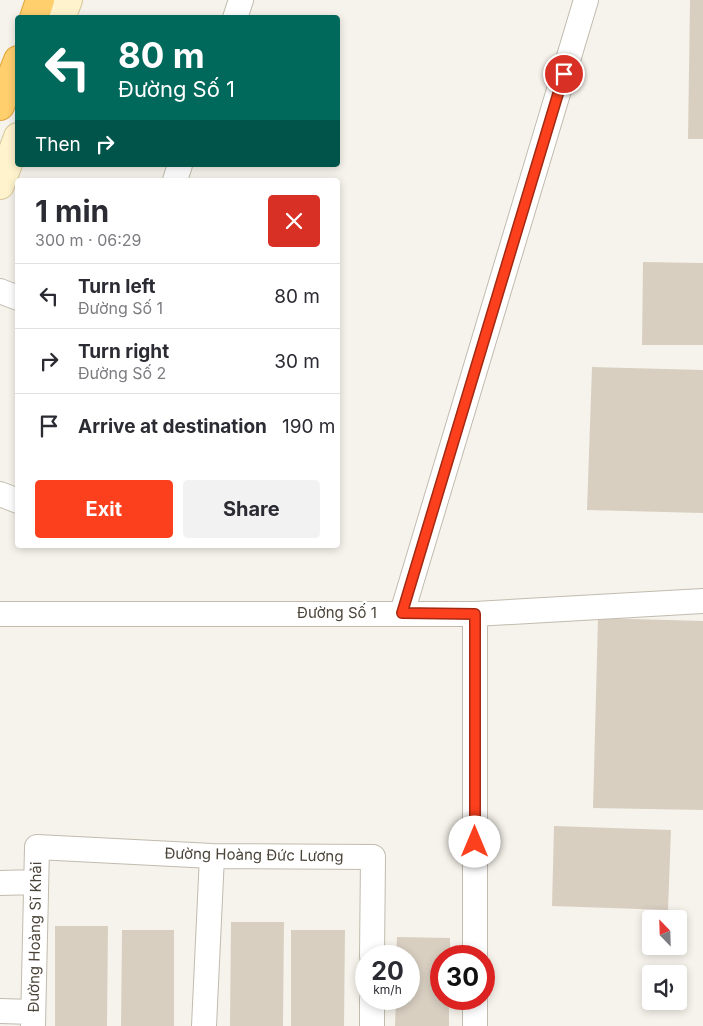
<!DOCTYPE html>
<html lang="en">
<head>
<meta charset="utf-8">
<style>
	:root { --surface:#fff; --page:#f2f2f3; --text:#2b2b33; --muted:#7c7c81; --line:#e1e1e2; --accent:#fc3f1d }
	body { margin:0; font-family:Inter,sans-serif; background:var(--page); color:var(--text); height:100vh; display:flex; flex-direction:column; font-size:19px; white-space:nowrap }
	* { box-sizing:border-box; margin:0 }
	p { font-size:16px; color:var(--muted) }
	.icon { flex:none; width:28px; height:28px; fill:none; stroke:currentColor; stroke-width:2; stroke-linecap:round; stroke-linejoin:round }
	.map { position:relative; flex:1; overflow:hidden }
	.panel { position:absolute; left:15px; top:178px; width:325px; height:370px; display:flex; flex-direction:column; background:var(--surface); border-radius:5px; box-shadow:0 2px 8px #0003 }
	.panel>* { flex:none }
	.banner { position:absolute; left:15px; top:15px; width:325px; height:152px; border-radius:5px; box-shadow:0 2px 8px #0003; background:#00695c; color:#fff; overflow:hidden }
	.needle { width:32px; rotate:337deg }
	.controls { position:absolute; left:642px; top:910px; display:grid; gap:10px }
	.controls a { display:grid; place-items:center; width:45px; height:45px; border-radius:5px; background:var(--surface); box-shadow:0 2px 8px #0003; font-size:25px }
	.speed { position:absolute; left:355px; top:945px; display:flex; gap:10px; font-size:25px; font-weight:700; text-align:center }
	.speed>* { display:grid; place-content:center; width:65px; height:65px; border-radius:50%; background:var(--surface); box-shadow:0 2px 8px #0003; line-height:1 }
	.speed small { font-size:12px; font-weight:400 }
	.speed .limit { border:8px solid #d22; background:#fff; color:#111 }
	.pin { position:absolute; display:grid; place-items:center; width:42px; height:42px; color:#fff; margin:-21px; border:2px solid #fff; border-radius:50%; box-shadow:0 1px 5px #0007 }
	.me { position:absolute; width:55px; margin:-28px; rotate:0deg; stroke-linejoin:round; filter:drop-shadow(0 0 4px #0008) }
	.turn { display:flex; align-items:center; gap:18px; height:105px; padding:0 20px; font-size:22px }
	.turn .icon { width:65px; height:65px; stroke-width:2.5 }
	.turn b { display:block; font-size:35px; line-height:42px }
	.then { display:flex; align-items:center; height:48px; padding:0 20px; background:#0003; gap:10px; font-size:19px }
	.round { display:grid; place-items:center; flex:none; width:52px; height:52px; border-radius:5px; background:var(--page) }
	.overview { display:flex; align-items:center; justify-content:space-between; height:85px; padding:0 20px }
	h1 { font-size:30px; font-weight:700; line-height:38px }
	.button { display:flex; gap:10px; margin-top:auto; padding:10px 20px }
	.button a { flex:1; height:58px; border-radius:5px; background:var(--accent); color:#fff; font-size:20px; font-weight:700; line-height:58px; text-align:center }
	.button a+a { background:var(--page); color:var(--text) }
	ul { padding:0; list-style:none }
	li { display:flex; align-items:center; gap:15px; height:65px; padding:0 20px; border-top:1px solid var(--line) }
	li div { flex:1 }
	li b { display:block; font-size:19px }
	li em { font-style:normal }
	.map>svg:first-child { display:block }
	.building { fill:#d8cfc1 }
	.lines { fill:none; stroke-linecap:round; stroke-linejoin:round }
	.street-casing { stroke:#c2bbae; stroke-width:26 }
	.secondary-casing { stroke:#d6c79b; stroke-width:30 }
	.highway-casing { stroke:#e0a43c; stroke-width:30 }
	.street { stroke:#fff; stroke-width:24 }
	.secondary { stroke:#fff3cd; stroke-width:28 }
	.highway { stroke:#ffcf6e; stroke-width:28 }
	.route-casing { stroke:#a42913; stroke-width:12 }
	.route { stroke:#fc3f1d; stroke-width:9 }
	.labels { text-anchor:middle; stroke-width:4; stroke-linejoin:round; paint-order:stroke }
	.street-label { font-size:15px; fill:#4b4439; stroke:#fff }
</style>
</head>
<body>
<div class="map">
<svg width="703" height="1026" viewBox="0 0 703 1026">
	<rect width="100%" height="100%" fill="#f6f3ec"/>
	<path class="building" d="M690,0H703V139H688Z
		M643,262L703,263V345H642Z
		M592,367L703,370V513L587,510Z
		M598,618L703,621V810L593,808Z
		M554,826L671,830L668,910L552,906Z
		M231,922H284L283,1026H230Z
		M55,926H108L107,1026H55Z
		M122,930H174V1026H121Z
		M291,930H345L344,1026H291Z
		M397,937L450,938V956H441V999H449V1026H395L396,999H409V956H396Z"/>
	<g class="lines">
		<defs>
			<path id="street" d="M235,18L241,0
				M175,180L180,165
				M0,291L18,298
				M0,494L18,501
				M402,613L586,0
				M0,614H475L703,601
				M0,883L36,882
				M475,956V614
				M0,1011L33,1012
				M33,1026L37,847L212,856L373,857L372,956
				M204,1026L212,856
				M372,1026V999
				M475,1026V999"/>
			<path id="secondary" d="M61,18L68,0
				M0,185L18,137"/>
			<path id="highway" d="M34,18L40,0
				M0,106L18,60"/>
		</defs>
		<use href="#street" class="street-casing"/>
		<use href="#secondary" class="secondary-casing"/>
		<use href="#highway" class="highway-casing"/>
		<use href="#street" class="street"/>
		<use href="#secondary" class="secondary"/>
		<use href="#highway" class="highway"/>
	</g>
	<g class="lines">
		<defs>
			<path id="route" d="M475,842V614L402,613L564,74"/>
		</defs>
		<use href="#route" class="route-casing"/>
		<use href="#route" class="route"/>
	</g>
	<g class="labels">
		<g class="street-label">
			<text x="337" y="618">Đường Số 1</text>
			<text transform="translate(254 855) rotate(1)" y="5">Đường Hoàng Đức Lương</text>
			<text transform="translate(35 937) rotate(-89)" y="5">Đường Hoàng Sĩ Khải</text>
		</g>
	</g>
</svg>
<div class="controls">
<a><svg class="needle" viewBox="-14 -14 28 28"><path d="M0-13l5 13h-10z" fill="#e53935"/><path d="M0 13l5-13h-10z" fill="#7c7c81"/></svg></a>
<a><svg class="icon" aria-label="sound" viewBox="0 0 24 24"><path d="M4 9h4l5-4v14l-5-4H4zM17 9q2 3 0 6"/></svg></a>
</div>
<div class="speed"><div>20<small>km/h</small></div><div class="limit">30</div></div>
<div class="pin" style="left:564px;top:74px;background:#d93025"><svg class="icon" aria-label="arrive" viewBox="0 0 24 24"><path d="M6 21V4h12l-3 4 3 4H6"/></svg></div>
<svg class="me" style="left:475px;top:842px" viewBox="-20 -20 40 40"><circle r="19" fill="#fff"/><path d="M0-13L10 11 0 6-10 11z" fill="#fc3f1d"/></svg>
<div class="banner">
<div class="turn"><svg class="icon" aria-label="left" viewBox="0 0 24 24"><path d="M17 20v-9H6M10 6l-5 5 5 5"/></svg><div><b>80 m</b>Đường Số 1</div></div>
<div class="then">Then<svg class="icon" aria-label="right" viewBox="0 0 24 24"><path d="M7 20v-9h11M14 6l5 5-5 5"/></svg></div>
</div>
<section class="panel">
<div class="overview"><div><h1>1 min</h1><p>300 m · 06:29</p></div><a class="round" style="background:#d93025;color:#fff"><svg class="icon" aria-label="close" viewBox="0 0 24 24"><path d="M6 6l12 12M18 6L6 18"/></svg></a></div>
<ul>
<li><svg class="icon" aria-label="left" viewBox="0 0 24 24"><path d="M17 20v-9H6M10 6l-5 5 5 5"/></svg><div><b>Turn left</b><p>Đường Số 1</p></div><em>80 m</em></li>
<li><svg class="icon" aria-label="right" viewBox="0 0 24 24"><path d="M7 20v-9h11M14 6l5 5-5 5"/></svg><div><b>Turn right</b><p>Đường Số 2</p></div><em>30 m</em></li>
<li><svg class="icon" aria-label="arrive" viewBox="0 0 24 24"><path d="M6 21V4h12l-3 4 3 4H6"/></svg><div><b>Arrive at destination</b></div><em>190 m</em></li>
</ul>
<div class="button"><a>Exit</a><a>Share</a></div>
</section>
</div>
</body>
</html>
